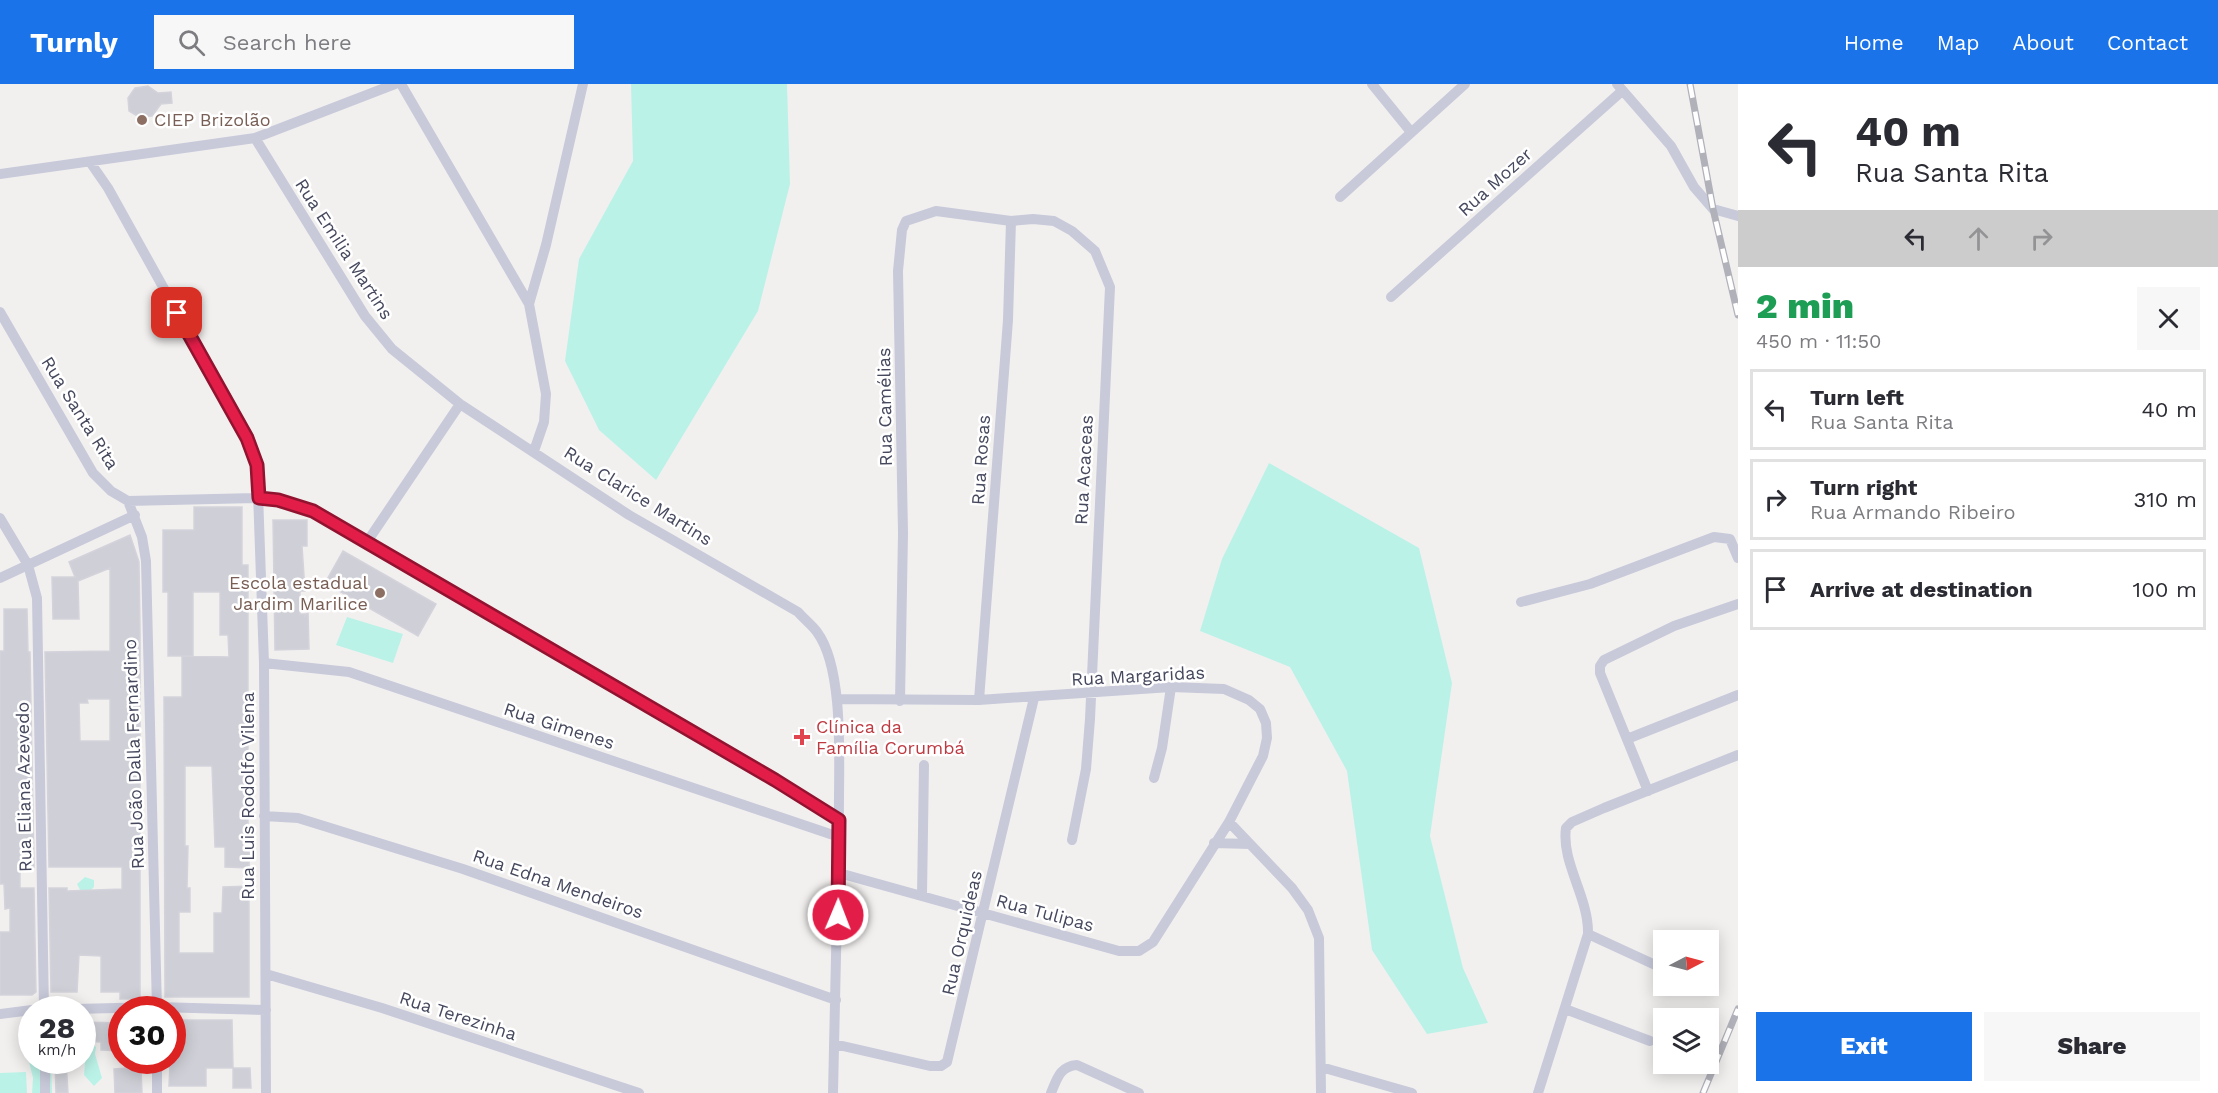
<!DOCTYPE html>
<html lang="en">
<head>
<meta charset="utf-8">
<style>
	:root { --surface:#fff; --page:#f7f7f7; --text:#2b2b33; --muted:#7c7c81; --line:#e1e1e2; --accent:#1a73e8 }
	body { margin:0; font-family:"Work Sans",sans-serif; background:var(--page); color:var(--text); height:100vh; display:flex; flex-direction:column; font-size:22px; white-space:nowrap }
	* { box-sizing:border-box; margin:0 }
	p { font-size:20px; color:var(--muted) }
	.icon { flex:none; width:33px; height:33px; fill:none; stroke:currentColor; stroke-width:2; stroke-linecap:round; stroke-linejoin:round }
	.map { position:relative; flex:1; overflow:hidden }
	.details { display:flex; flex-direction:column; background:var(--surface); width:480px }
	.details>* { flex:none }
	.top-card { background:#fff; color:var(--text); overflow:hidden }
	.needle { width:39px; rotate:84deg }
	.buttons { position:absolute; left:1653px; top:846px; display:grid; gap:12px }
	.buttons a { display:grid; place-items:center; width:66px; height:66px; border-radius:0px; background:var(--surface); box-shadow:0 3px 15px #0003; font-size:30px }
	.speed { position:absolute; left:18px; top:912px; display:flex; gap:12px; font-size:30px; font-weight:700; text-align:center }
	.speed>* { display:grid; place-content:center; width:78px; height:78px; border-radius:50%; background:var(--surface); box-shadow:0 3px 15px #0003; line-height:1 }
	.speed small { font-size:15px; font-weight:400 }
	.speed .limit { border:9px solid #d22; background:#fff; color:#111 }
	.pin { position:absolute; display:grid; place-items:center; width:51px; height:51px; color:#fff; margin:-26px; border-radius:12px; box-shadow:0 3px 9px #0006 }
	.me { position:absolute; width:66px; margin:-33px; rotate:1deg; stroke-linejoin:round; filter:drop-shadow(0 0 4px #0008) }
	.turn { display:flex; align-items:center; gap:21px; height:126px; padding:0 18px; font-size:27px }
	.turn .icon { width:78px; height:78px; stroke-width:2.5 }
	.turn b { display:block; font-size:42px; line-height:51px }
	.lanes { display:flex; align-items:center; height:57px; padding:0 18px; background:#0003; justify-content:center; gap:30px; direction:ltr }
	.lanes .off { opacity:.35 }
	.round { display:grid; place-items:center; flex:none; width:63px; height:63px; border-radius:0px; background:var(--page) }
	.head { display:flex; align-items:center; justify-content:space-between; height:102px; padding:0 18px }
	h1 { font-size:36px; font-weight:800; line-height:45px; color:#1e9e55 }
	.cta { display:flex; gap:12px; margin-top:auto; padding:12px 18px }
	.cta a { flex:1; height:69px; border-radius:0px; background:var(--accent); color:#fff; font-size:24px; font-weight:800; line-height:69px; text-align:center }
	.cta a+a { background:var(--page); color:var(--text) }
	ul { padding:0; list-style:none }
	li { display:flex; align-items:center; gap:18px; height:81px; margin:0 12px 9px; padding:0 6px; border:3px solid var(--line); border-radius:0px }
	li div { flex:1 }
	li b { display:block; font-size:22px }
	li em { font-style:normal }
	header { display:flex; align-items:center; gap:36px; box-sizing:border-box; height:84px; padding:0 30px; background:var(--accent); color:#fff }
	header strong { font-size:28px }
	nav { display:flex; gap:33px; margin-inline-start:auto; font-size:21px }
	.search { width:420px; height:54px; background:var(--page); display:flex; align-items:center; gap:15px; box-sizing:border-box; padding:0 21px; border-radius:0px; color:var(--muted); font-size:22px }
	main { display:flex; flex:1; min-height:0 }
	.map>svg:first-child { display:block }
	.green { fill:#bbf2e7 }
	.building { fill:#cfcfd7; stroke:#d4d3db; stroke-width:1.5; fill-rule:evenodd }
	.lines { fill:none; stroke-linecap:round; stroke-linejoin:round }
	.street { stroke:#c8cada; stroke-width:10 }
	.rail-casing { stroke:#b1b1ba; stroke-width:7 }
	.rail { stroke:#fff; stroke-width:4.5; stroke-dasharray:14; stroke-linecap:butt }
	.route-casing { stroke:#92132f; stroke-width:15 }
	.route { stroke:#e11d48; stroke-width:10 }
	.education-dot { fill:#8d6e63; stroke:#fff; stroke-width:2 }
	.health-dot { fill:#e0444e; stroke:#fff; stroke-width:2 }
	.labels { text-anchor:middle; stroke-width:5; stroke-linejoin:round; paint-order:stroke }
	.education-label { font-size:18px; fill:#785e54; stroke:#fff; text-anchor:start }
	.street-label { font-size:18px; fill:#46495e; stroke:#fff }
	.health-label { font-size:18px; fill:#be3a42; stroke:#fff; text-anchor:start }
</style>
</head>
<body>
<header>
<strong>Turnly</strong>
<div class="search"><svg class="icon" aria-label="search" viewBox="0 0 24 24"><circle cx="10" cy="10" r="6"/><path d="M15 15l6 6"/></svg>Search here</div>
<nav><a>Home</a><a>Map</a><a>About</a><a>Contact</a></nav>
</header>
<main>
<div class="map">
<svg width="1738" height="1009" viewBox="0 0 1738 1009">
	<rect width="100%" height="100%" fill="#f2f0ef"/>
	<path class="green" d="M631,0H787L790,100L758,227L656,396L599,346L565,277L579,175L633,77Z
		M1269,379L1419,464L1452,599L1430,752L1463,884L1488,939L1427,950L1372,866L1347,687L1290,583L1200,547L1222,475Z
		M347,533L403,550L393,579L336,561Z
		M85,793L94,796V803L88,809L80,806L77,800Z
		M31,950L32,976L51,977L52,1009H32L33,994L25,962Z
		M91,959L96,963L95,970L102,994L94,1002L84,991L85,978L73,977L82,976L83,964Z
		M26,988L27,1009H0V989Z"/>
	<path class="building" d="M148,2L158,9L171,8L172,19L161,20L152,32L139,33L129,27L128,14L135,4Z
		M194,423H242V481H248V746H250L249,784L225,783V763H215L212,682H185V762H188L187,804H190V828H179V869H214V829H222L223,803L249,802V913H165L164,613H182V572L229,573L228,551H220V508H193V572H168V508H163V446H194Z
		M273,436H307V462H302L305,507H300V530H305V532L308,528L309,565L275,566Z
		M130,451L139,478L140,546V915H120V908H101V872L79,871L77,908H51L49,804H67V807L122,805V783H49L45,568L110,567V484L78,497L79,535H53L52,493H75L69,478ZM87,615H110V657H80L79,619H88Z
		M343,467L436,520L418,552L325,499Z
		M4,525H27L28,568H30L34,783H20V804H34L36,908L32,911H0V848H10V824L5,825L4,800H0V567H4Z
		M172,936H232L233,984H206V1002H169Z
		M82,938L122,939V967L101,966V958L82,957Z
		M55,976H66L68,1009H56Z
		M141,983L142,1009H115L114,985Z
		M233,984H250L251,1004H233Z"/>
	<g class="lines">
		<path class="street" d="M401,0L529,220
			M1372,0L1411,48
			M1617,0L1671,62L1694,103L1713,125L1738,132
			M255,54L365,232L392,265L460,320L629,431L798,528C804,535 812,541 817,548C846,587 838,688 839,736
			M90,78L108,104L247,354L257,381L264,579L266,1009
			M0,90L255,54L395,0
			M1340,113L1465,0
			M1391,213L1622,7
			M0,228L93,389L111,407L128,417L259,414L278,416L313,427L775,696L839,736L833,1009
			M534,367L544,338L546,310L529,220L546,161L583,0
			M128,417L142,453L146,477L157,926
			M0,434L28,481L37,514L44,926
			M367,458L460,320
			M0,494L135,431
			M1521,518L1590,500L1714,453L1730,455L1738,474
			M264,579L349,588L839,753
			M837,615L979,616L1171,603L1224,605L1249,616L1260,625L1266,639L1267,654L1263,672L1229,738L1153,858L1139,867H1119L839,789
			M979,616L1008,236L1011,137
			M900,617L903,449L898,187L902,146L906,137L936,127L1011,137L1033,135L1054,137L1072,147L1095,167L1110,203L1090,635L1086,685L1072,756
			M1627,655L1738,611
			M1154,694L1162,664L1171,603
			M1648,707L1600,589V582L1604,576L1674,542L1738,520
			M264,732L298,734L463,785L836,916
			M1229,738L1292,804L1308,826L1319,854L1321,1009
			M1214,759L1250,760
			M922,812L924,681
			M1588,850L1664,885
			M266,890L382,924L639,1009
			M1565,925L1650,957
			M34,926L157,923L266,926
			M0,930L32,926
			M834,960L930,982H941L947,978L1034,614
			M45,976V1009
			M1321,983L1412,1009
			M157,1009V976
			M1051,1009C1057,995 1060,982 1077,981L1139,1009
			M1538,1009L1588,850C1589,813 1561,779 1566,744L1572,738L1604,724L1738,671"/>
		<defs>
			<path id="rail" d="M1690,0L1713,125L1738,231
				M1703,1009L1738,925"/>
		</defs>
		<use href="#rail" class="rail-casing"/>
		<use href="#rail" class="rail"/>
	</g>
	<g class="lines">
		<defs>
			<path id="route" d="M177,229L247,354L257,381L259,414L278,416L313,427L775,696L839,736L838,831"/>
		</defs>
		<use href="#route" class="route-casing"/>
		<use href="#route" class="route"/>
	</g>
	<g class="education-dot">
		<circle cx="142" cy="36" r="6"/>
		<circle cx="380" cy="509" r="6"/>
	</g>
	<path class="health-dot" d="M799 644h6v6h6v6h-6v6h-6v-6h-6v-6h6z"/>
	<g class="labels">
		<g class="education-label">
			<text x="154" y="42">CIEP Brizolão</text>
			<text x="368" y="505" text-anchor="end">Escola estadual<tspan x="368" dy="21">Jardim Marilice</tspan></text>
		</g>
		<g class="street-label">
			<text transform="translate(1495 98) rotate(-42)" y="6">Rua Mozer</text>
			<text transform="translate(344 165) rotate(57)" y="6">Rua Emilia Martins</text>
			<text transform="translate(885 323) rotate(-91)" y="6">Rua Camélias</text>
			<text transform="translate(80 329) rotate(58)" y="6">Rua Santa Rita</text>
			<text transform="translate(981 376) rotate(-86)" y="6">Rua Rosas</text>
			<text transform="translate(1084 386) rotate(-87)" y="6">Rua Acaceas</text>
			<text transform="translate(638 412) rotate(32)" y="6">Rua Clarice Martins</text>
			<text transform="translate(1138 592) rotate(-3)" y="6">Rua Margaridas</text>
			<text transform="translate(559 642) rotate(18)" y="6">Rua Gimenes</text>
			<text transform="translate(134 670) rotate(-92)" y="6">Rua João Dalla Fernardino</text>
			<text transform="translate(24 703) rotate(-91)" y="6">Rua Eliana Azevedo</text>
			<text transform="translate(248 712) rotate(-90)" y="6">Rua Luis Rodolfo Vilena</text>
			<text transform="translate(558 800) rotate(19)" y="6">Rua Edna Mendeiros</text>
			<text transform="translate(1045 829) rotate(15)" y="6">Rua Tulipas</text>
			<text transform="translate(962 849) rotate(-77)" y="6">Rua Orquideas</text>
			<text transform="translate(458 932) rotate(18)" y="6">Rua Terezinha</text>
		</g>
		<g class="health-label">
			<text x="816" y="649">Clínica da<tspan x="816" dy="21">Família Corumbá</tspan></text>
		</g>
	</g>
</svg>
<div class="buttons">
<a><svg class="needle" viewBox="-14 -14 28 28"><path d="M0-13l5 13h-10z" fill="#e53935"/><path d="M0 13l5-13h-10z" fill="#7c7c81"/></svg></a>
<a><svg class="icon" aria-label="layers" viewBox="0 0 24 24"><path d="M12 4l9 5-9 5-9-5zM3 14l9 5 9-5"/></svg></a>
</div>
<div class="speed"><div>28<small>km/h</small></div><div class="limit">30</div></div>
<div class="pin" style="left:177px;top:229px;background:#d93025"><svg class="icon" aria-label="arrive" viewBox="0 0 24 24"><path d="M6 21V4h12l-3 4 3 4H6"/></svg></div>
<svg class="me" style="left:838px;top:831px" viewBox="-20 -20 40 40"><circle r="17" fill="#e11d48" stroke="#fff" stroke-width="3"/><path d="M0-11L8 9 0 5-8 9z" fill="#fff"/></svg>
</div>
<section class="details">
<div class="top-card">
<div class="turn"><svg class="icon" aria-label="left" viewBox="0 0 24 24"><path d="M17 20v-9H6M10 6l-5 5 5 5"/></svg><div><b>40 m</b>Rua Santa Rita</div></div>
<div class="lanes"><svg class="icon" aria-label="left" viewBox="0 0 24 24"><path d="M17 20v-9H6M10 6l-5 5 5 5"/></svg><svg class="icon off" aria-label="ahead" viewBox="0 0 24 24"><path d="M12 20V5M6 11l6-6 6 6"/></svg><svg class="icon off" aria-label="right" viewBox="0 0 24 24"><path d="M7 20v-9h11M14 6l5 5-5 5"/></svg></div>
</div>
<div class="head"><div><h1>2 min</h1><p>450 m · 11:50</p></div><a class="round"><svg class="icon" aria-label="close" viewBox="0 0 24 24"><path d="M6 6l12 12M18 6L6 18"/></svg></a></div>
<ul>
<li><svg class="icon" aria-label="left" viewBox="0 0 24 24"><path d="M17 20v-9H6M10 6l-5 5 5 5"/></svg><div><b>Turn left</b><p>Rua Santa Rita</p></div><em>40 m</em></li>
<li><svg class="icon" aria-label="right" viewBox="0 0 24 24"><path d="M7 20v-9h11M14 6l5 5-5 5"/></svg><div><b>Turn right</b><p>Rua Armando Ribeiro</p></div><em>310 m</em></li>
<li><svg class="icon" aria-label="arrive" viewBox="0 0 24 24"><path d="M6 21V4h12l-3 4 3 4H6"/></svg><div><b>Arrive at destination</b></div><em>100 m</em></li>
</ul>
<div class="cta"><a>Exit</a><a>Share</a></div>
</section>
</main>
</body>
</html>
